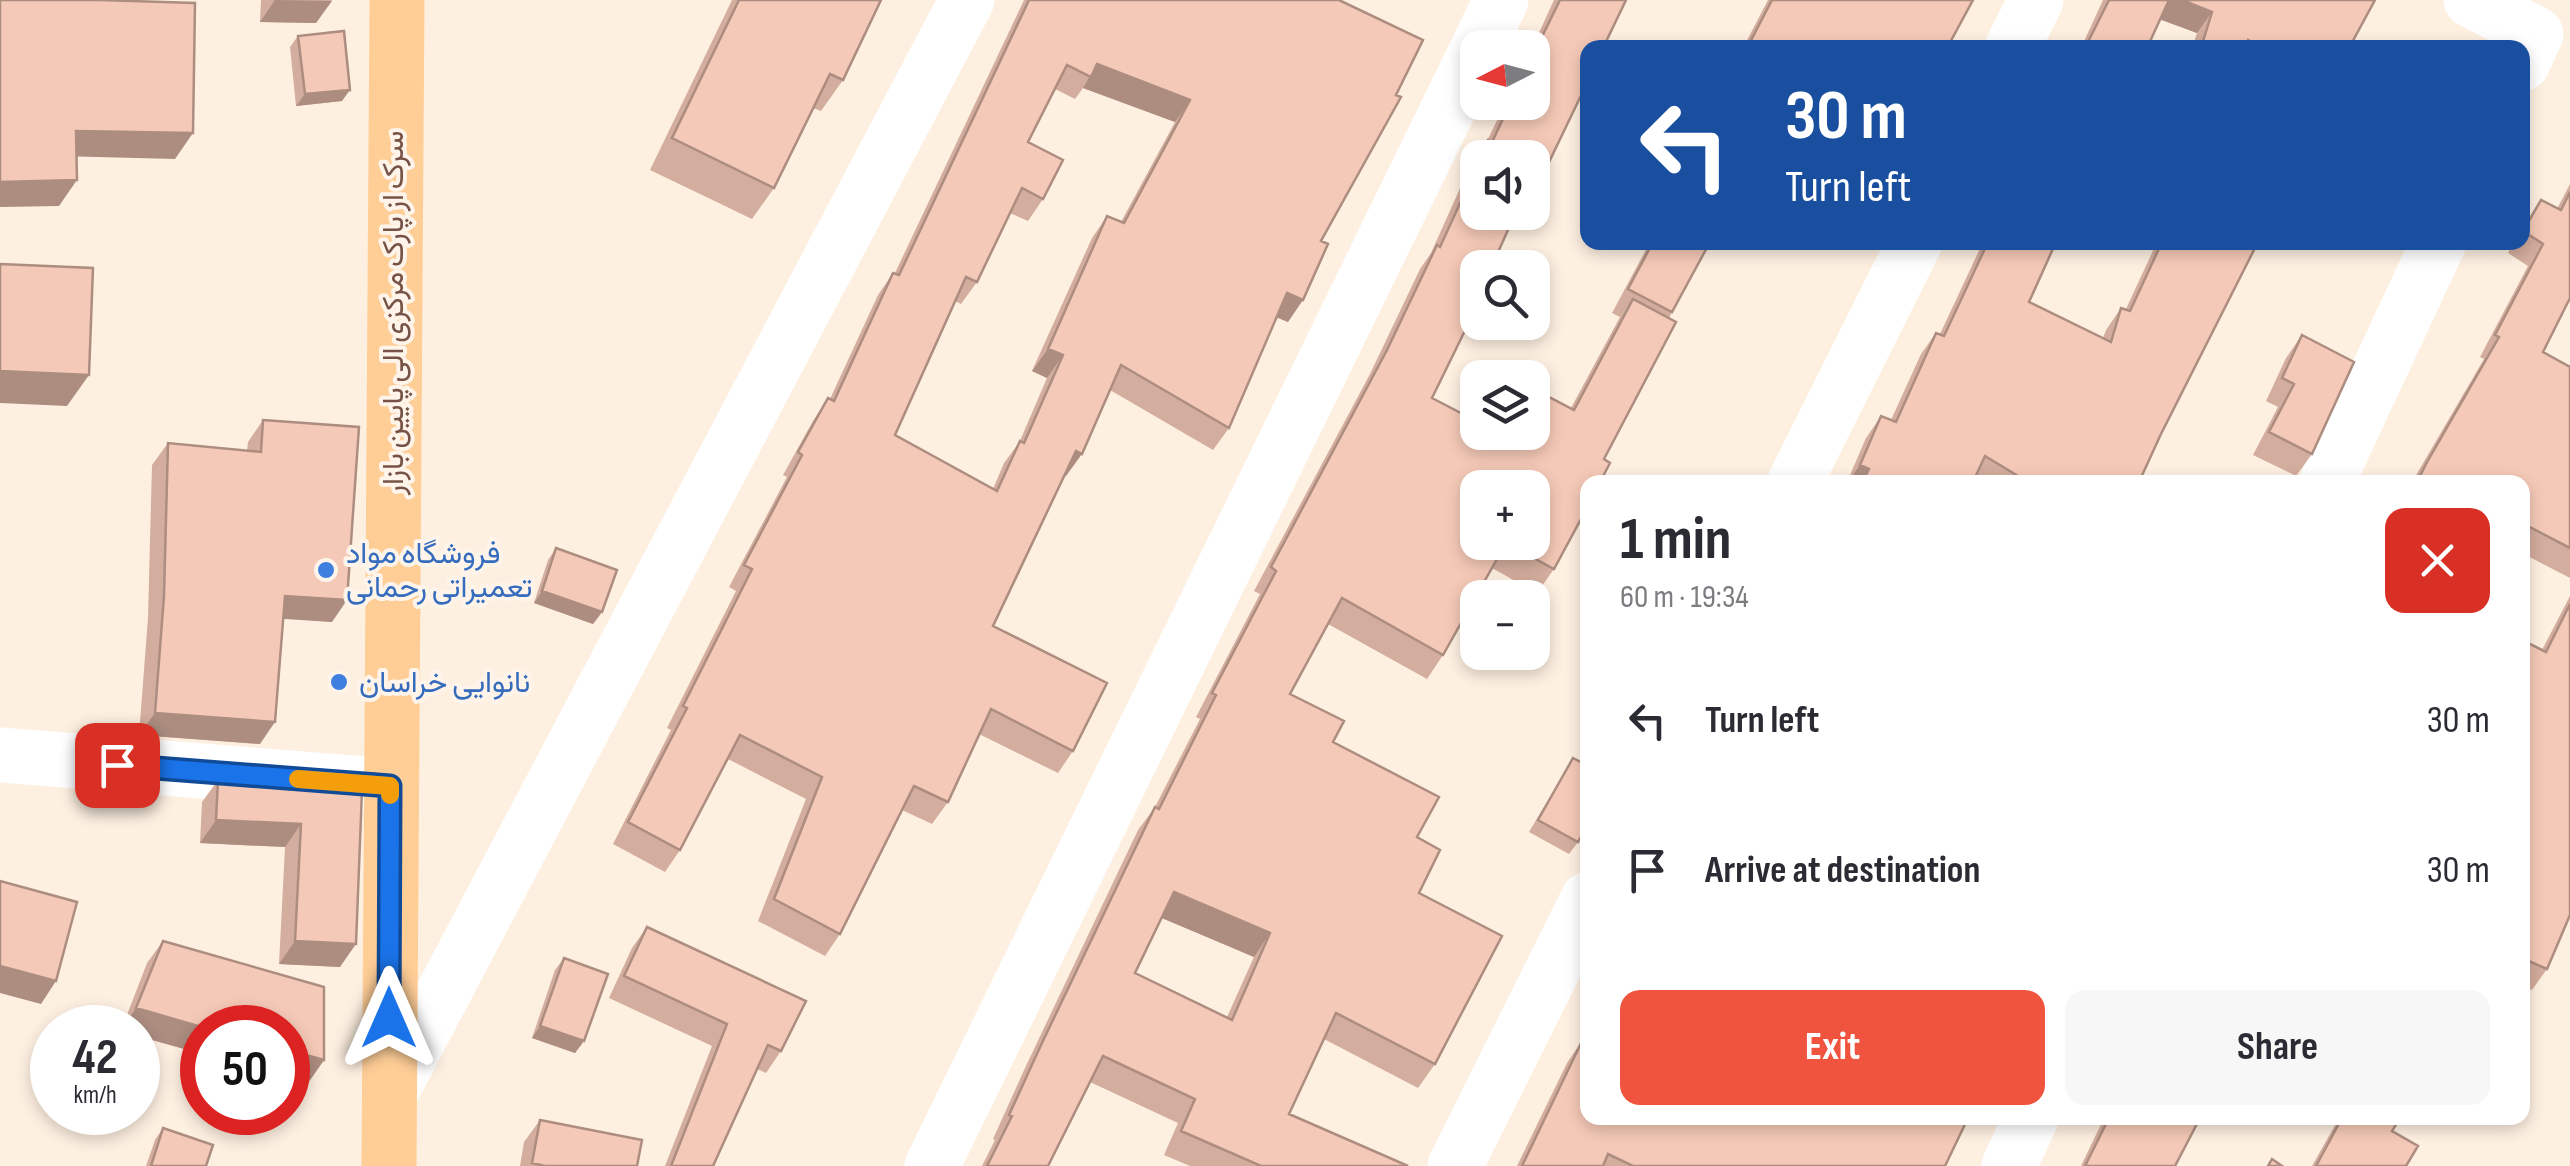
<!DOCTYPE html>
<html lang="en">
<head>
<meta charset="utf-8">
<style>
	:root { --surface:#fff; --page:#f7f7f7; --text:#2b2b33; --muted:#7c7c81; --accent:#f0543e }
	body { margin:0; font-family:"Sofia Sans Condensed",Vazirmatn,sans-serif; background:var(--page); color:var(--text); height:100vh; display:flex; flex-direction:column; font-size:38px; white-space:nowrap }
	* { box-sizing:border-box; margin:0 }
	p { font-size:32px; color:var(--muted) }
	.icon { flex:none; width:55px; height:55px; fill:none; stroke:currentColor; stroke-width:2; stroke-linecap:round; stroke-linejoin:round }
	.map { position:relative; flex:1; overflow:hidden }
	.panel { position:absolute; left:1580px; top:475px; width:950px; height:650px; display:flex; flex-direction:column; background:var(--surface); border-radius:20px; box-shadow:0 5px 15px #0003 }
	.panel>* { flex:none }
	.guide { position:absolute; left:1580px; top:40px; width:950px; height:210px; border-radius:20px; box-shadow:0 5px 15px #0003; background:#1a4fa0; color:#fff; overflow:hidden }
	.needle { width:65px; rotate:264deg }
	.controls { position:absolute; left:1460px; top:30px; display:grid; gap:20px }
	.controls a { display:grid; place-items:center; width:90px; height:90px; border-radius:20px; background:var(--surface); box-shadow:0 5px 15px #0003; font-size:50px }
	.speed { position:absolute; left:30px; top:1005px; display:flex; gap:20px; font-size:50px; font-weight:700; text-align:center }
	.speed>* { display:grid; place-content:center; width:130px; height:130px; border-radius:50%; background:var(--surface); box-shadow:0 5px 15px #0003; line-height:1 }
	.speed small { font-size:25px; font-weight:400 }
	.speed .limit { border:15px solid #d22; background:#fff; color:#111 }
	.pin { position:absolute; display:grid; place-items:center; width:85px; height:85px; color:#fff; margin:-42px; border-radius:20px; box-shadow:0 5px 15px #0006 }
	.me { position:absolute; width:110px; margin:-55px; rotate:0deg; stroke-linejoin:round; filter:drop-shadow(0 0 8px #0008) }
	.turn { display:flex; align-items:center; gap:35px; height:210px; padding:0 40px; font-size:45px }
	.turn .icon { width:130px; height:130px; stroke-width:2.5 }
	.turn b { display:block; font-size:70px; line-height:85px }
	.round { display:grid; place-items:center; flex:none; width:105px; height:105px; border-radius:20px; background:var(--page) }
	.headline { display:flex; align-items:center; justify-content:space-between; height:170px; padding:0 40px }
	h1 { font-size:60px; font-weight:700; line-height:75px }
	.button { display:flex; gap:20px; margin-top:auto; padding:20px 40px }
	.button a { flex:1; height:115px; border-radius:20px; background:var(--accent); color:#fff; font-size:40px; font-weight:700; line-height:115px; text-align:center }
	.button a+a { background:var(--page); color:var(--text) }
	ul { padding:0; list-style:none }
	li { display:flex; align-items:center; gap:30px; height:150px; padding:0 40px }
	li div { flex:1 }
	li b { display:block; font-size:38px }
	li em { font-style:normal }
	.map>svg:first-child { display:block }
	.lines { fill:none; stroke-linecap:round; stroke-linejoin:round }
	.minor { stroke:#fff; stroke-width:55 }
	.major { stroke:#ffce97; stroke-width:55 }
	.wall { fill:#d3ad9d; fill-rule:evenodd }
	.shaded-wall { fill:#ac8d80 }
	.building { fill:#f5c9b7; stroke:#ac8d80; stroke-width:2.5; fill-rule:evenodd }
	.route-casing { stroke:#114b97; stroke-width:25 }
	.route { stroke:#1a73e8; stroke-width:18 }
	.slow { stroke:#f59e0b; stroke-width:18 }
	.shop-dot { fill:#3f7fe0; stroke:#fff4e9; stroke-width:4 }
	.labels { text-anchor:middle; stroke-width:8; stroke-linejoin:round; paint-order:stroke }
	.street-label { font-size:30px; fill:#765346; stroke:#fff4e9 }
	.shop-label { font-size:30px; fill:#366cbe; stroke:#fff4e9; text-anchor:start }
</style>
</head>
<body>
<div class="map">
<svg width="2570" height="1166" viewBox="0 0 2570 1166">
	<rect width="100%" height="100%" fill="#fef0e1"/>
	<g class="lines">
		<path class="minor" d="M2471,0L2536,34L2522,64
			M1478,48L1501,0
			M2012,48L2036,0
			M1795,482L1915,242
			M2327,482L2439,242
			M0,755L390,786
			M389,1096L967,0
			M932,1166L1478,48
			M1455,1166L1588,899
			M2009,1166L2031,1118"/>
		<path class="major" d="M389,1166L397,0"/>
	</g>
	<path class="wall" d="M261,0H332L316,23L260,22Z
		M732,0H881L843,80L821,111L813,108L774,188L752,219L650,170Z
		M1024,0H1339L1321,241L1288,322L1276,317L1229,428L1213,450L1110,390L1066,476L1064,475L993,626L1073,751L1058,773L979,734L948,802L932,824L902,810L840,934L825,956L758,921L806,799L728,759L680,850L665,872L613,844L671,730L667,728L736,591L729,587L787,477L783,475L813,421L828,398L830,399L878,295L893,273H895ZM1083,88L1175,122L1121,222L1107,216L1092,238L1032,371L1047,378L1019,443L1004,463L993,489L895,435L955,301L961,304L977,282L1010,213L1028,221L1043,199L1028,142L1055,89L1075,99Z
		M1554,0H1626L1549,162L1532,185V158H1478V212L1432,398L1518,443L1523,432H1532V417L1547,396L1571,408L1620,317L1612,313L1650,242H1713L1711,245L1709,244L1669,318L1554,569L1537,593L1492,568L1443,655L1427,679L1328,624L1290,694L1417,837L1419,893L1435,1064L1418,1088L1324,1039L1289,1114L1408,1166H1190L1164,1155L1178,1123L1090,1082L1048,1166H982L995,1140L993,1139L1025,1068L1138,830L1155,807L1200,719L1196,717L1260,594L1254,591L1370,374L1420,269L1431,253L1471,164L1487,141L1506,102H1532V48ZM1162,918L1254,957L1227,1017L1135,973Z
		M1768,0H1973L1947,48H1743Z
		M2103,0H2375L2349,48H2192L2197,33L2160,19L2147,48H2081Z
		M298,36L342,101L296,106L290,47Z
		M2570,184V298L2543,352L2570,367V578L2522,553V482H2412L2484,359L2480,357L2528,266L2508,253L2514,242H2522V228L2541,200L2557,209Z
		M1983,242H2056L2029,302L2103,338L2106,330L2121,308L2126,309L2157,242H2258L2161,434L2139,482H1978L1974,480L1973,482H1847L1866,438L1881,416L1891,420L1921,354L1936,333L1940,334Z
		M2302,335L2312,454L2296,476L2253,455L2278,407L2266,401L2286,358Z
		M263,420L332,622L283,618L260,744L139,735L148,618L152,465L168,443L247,451L248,442Z
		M556,548L602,612L593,624L534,603L548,560Z
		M2570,596V915L2547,969L2532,990L2522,986V640L2542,650Z
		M1573,758L1578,842L1569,854L1529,832Z
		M218,780L362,791L340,967L279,964L285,847L200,843L202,802Z
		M647,927L781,1051L766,1073L757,1069L713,1166H665L712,1046L609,998L632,948Z
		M163,941L324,987V1060L308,1083L288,1077V1028H202V1054L138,1036V1028H122L147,963Z
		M564,958L584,1041L575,1053L532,1038L555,970Z
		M1588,1029V1118H1968L1945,1166H1517L1567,1063L1582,1041Z
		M2104,1118H2200L2175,1166H2081Z
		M2339,1118H2400L2392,1131L2406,1166H2312Z
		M540,1120L637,1166H520L524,1142Z
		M163,1128L206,1166H146L155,1140Z"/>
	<path class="shaded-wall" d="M275,0L332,1L316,23L260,22Z
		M2168,0H2182L2212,12L2197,33L2156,18Z
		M1097,64L1190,100L1175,122L1083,88Z
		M350,90L342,101L296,106L305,94Z
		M76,131L193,133L175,159L58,156Z
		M77,180L59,206L0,207V182Z
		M1287,293L1303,300L1288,322L1271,315Z
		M1048,349L1063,355L1047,378L1032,371Z
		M0,371L89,375L67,406L0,403Z
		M1076,451L1082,454L1066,476L1060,474Z
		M1860,465L1869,469L1860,482H1848Z
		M542,591L602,612L593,624L534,603Z
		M285,596L347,600L332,622L270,618Z
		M155,713L275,722L260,744L139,735Z
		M216,820L301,824L285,847L200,843Z
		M1174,892L1270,933L1254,957L1157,916Z
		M295,941L356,944L340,967L279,964Z
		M0,966L56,981L41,1004L0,993Z
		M136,1008L202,1028V1054L138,1036V1028H123Z
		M540,1026L584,1041L575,1053L532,1038Z
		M288,1050L324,1060L308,1083L288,1077Z"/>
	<path class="building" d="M0,0H100L195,3L193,133L76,131L77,180L0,182Z
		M739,0H881L843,80L830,74L774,188L672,138Z
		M1029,0H1339L1423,40L1396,95L1401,97L1321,241L1328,244L1303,300L1287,293L1229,428L1121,365L1082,454L1076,451L993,626L1107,683L1073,751L991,709L948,802L914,786L840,934L774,899L822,777L740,735L680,850L628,822L687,708L683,706L752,569L744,565L802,455L798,452L828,398L834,401L893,273L899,275ZM1097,64L1190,100L1124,223L1107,216L1048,349L1063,355L1024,443L1020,441L997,491L895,435L966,277L977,282L1022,188L1043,199L1063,160L1028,142L1067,65L1091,77Z
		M1560,0H1626L1603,48H1588V81L1549,162L1540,158L1532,175V158H1480L1488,140L1492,142L1511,102H1532V57Z
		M1772,0H1973L1947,48H1747Z
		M2109,0H2169L2147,48H2085Z
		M2182,0H2375L2349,48H2262L2248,40L2244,48H2201L2212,12Z
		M344,31L350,90L305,94L298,36Z
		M1478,164V212H1516L1491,268H1478V304L1432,398L1478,422V432H1497L1520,445L1527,432H1532V423L1547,396L1574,410L1633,299L1676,322L1604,459L1610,463L1600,482H1588V506L1554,569L1506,543L1443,655L1342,598L1290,694L1344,721L1333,742L1439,797L1417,837L1440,850L1419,893L1502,936L1435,1064L1336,1013L1289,1114L1408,1166H1261L1181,1131L1195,1099L1103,1056L1048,1166H987L1012,1116L1009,1115L1041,1045L1155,807L1159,809L1216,695L1212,693L1276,571L1271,567L1387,350L1437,245L1440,247ZM1478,488H1532V542H1478ZM1174,892L1270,933L1232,1020L1135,973Z
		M2570,192V298L2543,352L2570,367V548L2522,523V482H2417L2426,464L2499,337L2495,335L2543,244L2523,231L2541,200L2561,210Z
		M1653,242H1710L1672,312L1628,289Z
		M1988,242H2056L2029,302L2111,342L2121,308L2130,311L2162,242H2258L2161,434L2139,482H2028L1985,456L1973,482H1863L1869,469L1860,465L1881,416L1896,422L1936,333L1944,336Z
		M0,264L93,268L89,375L0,371Z
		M2302,335L2354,362L2312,454L2269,432L2294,384L2282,378Z
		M263,420L359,427L347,600L285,596L275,722L155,713L164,596L168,443L261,452Z
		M556,548L617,570L602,612L542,591Z
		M2570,604V915L2547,969L2522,958V640L2546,652Z
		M1573,758L1588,766V825L1578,842L1538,820Z
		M218,780L362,791L356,944L295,941L301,824L216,820Z
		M0,881L77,902L56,981L0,966Z
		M647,927L806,1001L781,1051L768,1045L713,1166H671L727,1024L624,976Z
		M163,941L324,987V1060L288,1050V1028H205L136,1008Z
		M564,958L608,974L584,1041L540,1026Z
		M1582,1041L1587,1043L1588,1041V1118H1900L1903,1119V1118H1968L1945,1166H1633L1608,1154L1603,1166H1522Z
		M2109,1118H2200L2175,1166H2085Z
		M2342,1118H2400L2392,1131L2418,1146L2406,1166H2316Z
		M540,1120L642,1140L637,1166H545L532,1163Z
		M163,1128L213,1145L206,1166H151Z
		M2272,1159L2282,1166H2268Z"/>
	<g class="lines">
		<defs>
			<path id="route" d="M117,765L390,786L389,1018"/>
		</defs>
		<use href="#route" class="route-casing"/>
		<use href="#route" class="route"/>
		<path class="slow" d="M298,779L390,786V795"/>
	</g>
	<g class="shop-dot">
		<circle cx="326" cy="570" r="10"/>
		<circle cx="339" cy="682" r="10"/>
	</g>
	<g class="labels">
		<g class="street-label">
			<text transform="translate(393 313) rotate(-90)" y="10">سرک از پارک مرکزی الی پایین بازار</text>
		</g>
		<g class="shop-label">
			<text x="346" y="563">فروشگاه مواد<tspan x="346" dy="34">تعمیراتی رحمانی</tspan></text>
			<text x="359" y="692">نانوایی خراسان</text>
		</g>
	</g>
</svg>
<div class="controls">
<a><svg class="needle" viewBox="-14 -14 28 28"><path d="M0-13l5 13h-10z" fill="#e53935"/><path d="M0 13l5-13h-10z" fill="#7c7c81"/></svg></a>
<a><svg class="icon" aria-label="sound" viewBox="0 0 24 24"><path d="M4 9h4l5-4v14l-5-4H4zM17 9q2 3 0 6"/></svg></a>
<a><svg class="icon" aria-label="search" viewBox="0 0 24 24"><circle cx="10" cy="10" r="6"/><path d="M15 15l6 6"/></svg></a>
<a><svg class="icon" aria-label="layers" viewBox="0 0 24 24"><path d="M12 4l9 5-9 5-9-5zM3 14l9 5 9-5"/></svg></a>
<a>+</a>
<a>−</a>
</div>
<div class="speed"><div>42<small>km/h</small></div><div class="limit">50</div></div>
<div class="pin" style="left:117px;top:765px;background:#d93025"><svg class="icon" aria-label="arrive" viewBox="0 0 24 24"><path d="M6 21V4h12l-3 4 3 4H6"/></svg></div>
<svg class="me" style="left:389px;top:1018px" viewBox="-20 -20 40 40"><path d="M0-17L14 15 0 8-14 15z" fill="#1a73e8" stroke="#fff" stroke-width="4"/></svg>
<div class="guide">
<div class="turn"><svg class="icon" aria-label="left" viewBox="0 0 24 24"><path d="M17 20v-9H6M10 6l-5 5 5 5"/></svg><div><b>30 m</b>Turn left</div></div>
</div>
<section class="panel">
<div class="headline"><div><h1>1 min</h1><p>60 m · 19:34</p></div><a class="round" style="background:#d93025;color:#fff"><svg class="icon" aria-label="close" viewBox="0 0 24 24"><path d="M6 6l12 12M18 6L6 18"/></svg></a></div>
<ul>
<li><svg class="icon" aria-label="left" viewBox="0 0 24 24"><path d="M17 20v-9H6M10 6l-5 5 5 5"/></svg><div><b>Turn left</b></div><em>30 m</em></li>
<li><svg class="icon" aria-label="arrive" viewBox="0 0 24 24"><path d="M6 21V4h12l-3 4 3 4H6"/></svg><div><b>Arrive at destination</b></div><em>30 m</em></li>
</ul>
<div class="button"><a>Exit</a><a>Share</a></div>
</section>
</div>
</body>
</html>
